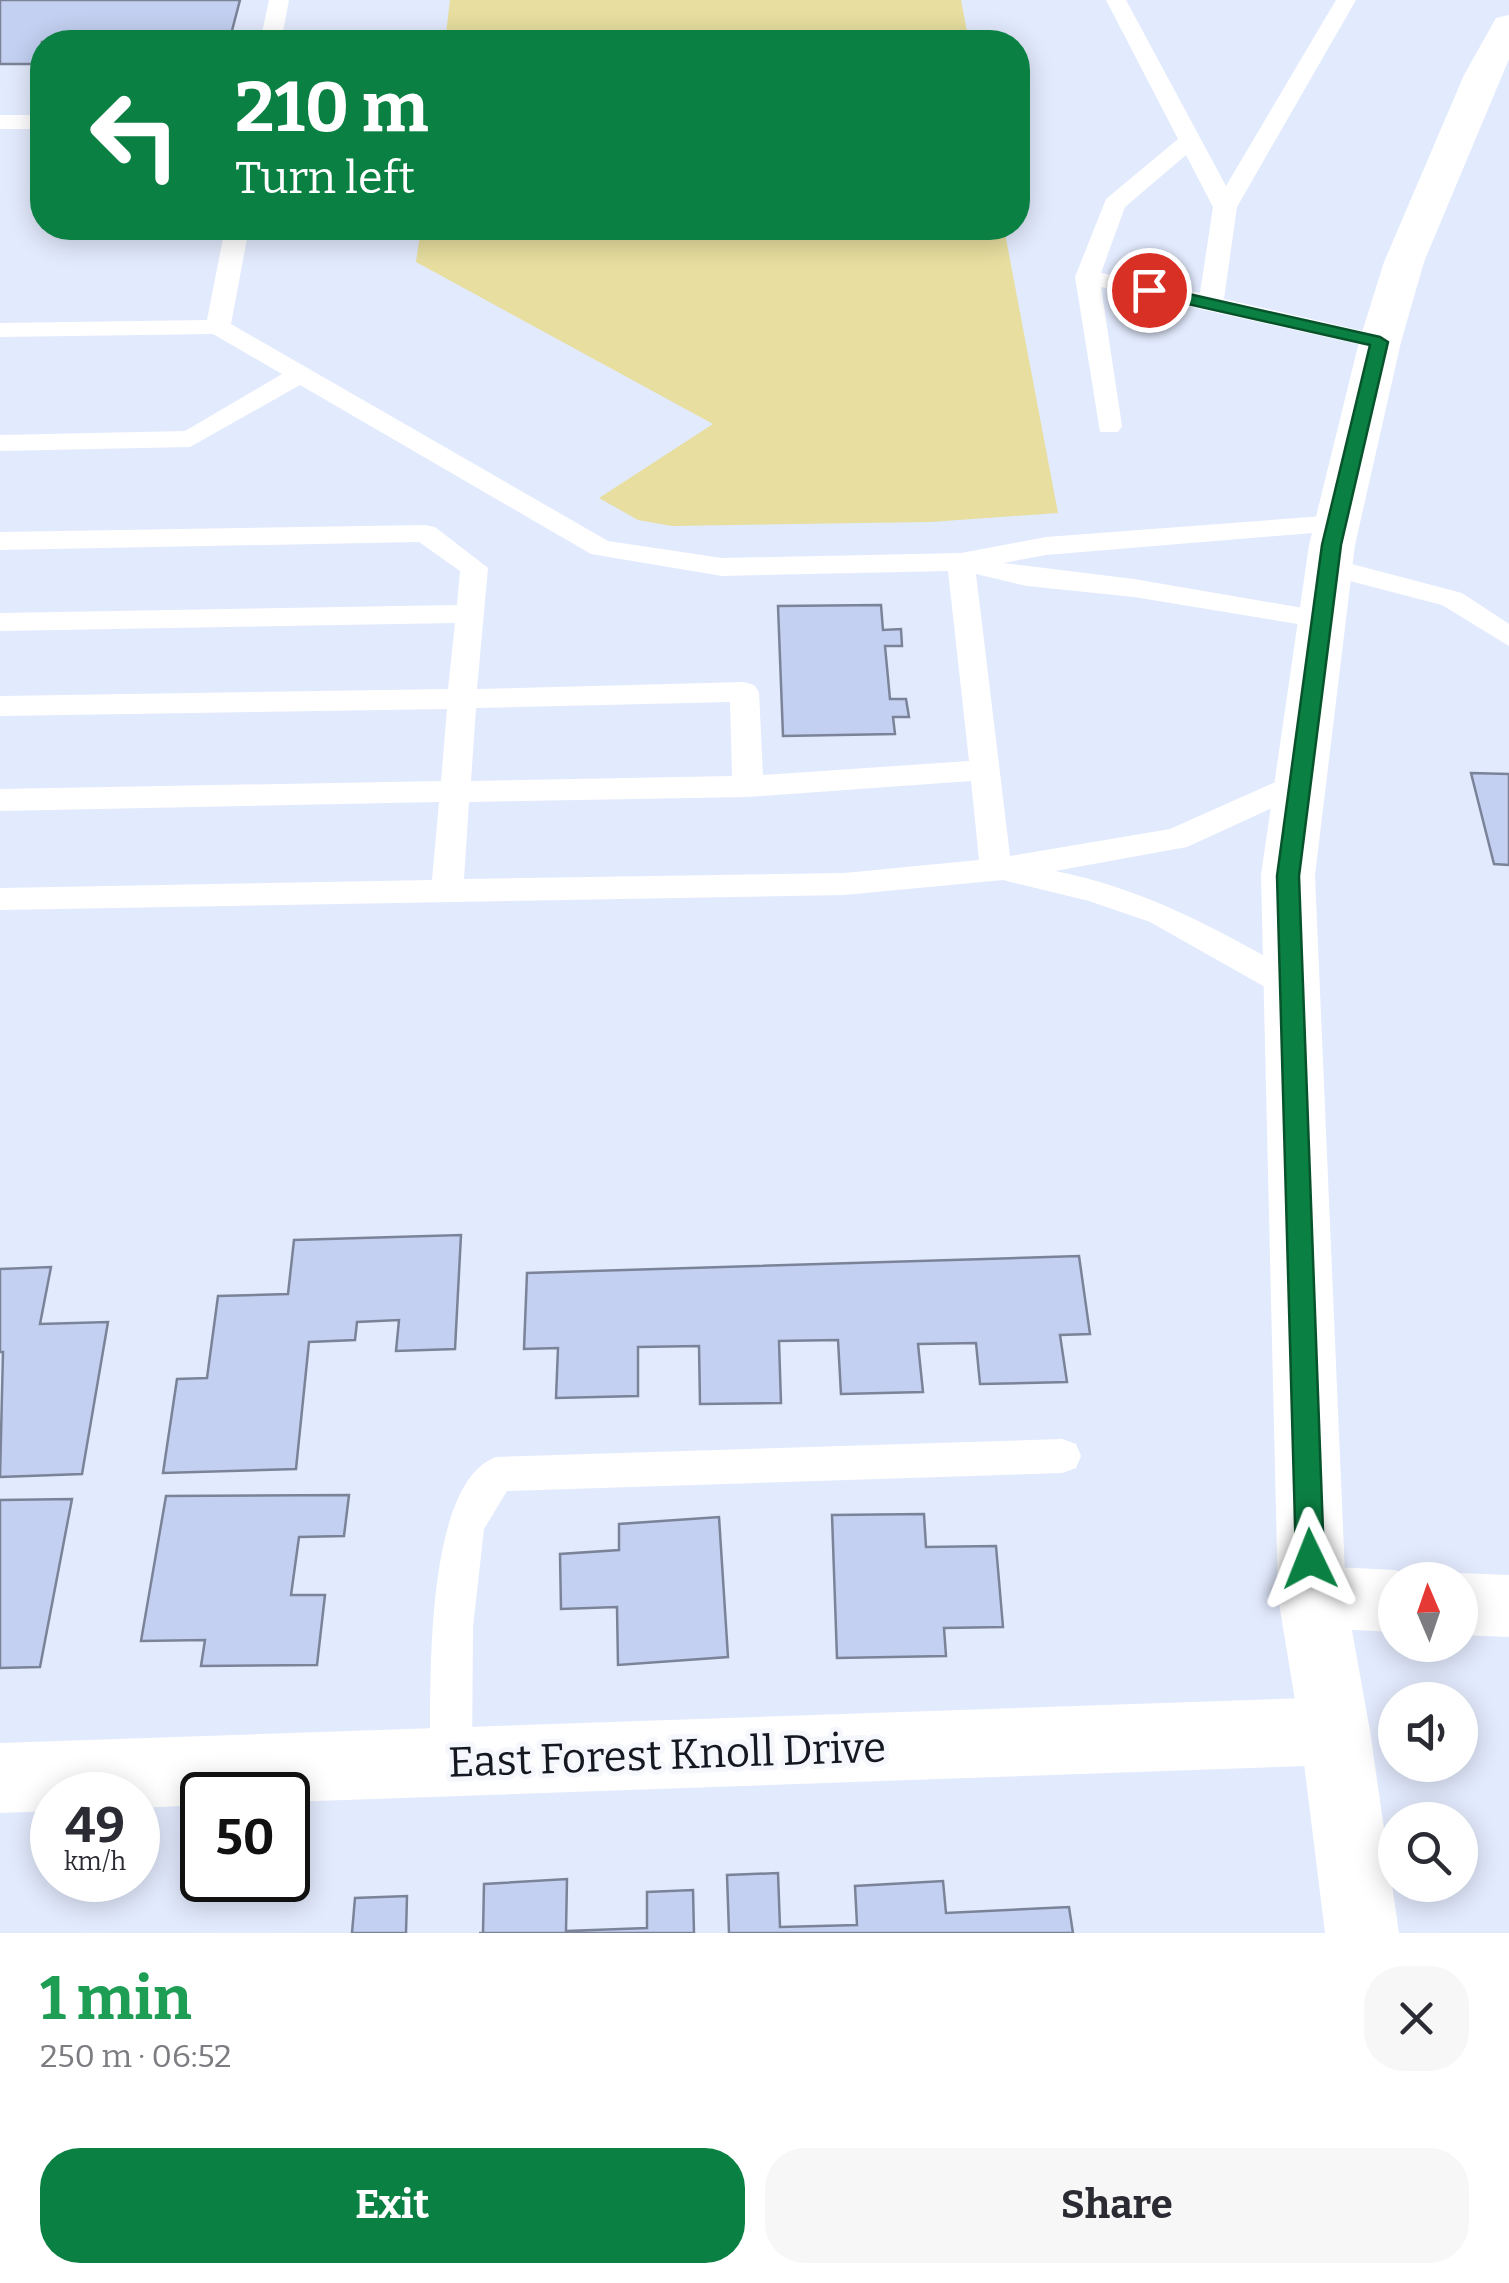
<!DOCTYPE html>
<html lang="en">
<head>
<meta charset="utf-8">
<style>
	:root { --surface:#fff; --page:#f7f7f7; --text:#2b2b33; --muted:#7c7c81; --accent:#0b8043 }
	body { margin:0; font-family:Bitter,serif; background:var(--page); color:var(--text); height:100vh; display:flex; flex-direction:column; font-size:38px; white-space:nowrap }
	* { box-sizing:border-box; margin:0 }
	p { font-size:32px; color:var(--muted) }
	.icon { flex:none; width:55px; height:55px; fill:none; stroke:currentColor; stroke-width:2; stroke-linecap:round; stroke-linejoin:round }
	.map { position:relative; height:1933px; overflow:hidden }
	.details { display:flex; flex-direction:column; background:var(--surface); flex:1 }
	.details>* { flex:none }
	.hud { position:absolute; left:30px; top:30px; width:1000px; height:210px; border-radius:40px; box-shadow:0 5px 25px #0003; background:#0b8043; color:#fff; overflow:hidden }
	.needle { width:65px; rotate:358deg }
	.fabs { position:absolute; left:1378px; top:1562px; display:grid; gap:20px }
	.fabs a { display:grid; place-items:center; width:100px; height:100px; border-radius:50%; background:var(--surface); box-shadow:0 5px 25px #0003; font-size:50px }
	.speed { position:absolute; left:30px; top:1772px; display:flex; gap:20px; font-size:50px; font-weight:700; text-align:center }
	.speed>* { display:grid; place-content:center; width:130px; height:130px; border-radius:50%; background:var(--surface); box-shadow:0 5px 25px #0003; line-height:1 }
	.speed small { font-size:25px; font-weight:400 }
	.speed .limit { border:5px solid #111; border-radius:15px; background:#fff; color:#111 }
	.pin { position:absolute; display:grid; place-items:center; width:85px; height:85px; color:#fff; margin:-42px; border:5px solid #fff; border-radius:50%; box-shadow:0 2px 10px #0007 }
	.me { position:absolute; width:110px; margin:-55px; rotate:358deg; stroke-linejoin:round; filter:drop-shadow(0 0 8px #0008) }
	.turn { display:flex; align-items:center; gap:35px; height:210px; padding:0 40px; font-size:45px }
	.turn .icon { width:130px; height:130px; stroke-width:2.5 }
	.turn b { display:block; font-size:70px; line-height:85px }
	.round { display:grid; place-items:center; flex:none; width:105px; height:105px; border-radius:40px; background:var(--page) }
	.head { display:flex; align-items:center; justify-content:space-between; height:170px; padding:0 40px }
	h1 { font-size:60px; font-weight:700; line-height:75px; color:#1e9e55 }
	.primary-button { display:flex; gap:20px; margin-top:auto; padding:20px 40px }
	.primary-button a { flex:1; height:115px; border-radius:40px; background:var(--accent); color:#fff; font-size:40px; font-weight:700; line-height:115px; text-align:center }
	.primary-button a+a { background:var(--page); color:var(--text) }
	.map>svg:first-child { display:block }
	.green { fill:#e7de9f }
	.building { fill:#c3d0f1; stroke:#7b8399; stroke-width:2.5 }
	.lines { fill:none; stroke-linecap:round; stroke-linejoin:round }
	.service { fill:#fff; fill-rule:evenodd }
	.minor { fill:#fff; fill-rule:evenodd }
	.secondary { fill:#fff; fill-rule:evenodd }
	.route { fill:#0b8043; stroke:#07532c; stroke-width:2.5 }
	.labels { text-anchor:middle; stroke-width:10; stroke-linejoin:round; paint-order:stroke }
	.near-street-label { font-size:42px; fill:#151821; stroke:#f5f7fc }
</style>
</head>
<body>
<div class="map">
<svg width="1509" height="1933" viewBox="0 0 1509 1933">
	<rect width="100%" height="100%" fill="#e2eafd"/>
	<path class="green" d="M450,0H961L969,42H445Z
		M421,228H1004L1058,513L930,522L672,526L638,520L599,498L713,424L416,262Z"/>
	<path class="building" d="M0,0H240L229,42H42V64H0Z
		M881,605L883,630L901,629L902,646H885L890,699H906L909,717H893L895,734L783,736L778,606Z
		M1471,773L1509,774V865L1494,864Z
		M461,1235L455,1349L396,1351L399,1320L357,1322L355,1340L309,1342L296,1469L163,1473L177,1379L207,1378L218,1296L288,1294L294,1240Z
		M1079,1256L1090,1334L1060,1335L1067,1382L980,1384L976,1343L918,1344L923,1392L841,1394L838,1340L779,1341L781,1403L700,1404L699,1346L638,1347V1396L556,1398L558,1348L524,1349L527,1273Z
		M51,1267L40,1324L108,1322L82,1474L0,1477L3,1352H0V1269Z
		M349,1495L344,1536L299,1537L291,1595H325L317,1665L201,1666L205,1640L141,1641L166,1496Z
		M72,1499L40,1667L0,1668V1500Z
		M924,1514L926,1547L996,1546L1003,1627L944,1628L946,1656L837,1658L832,1515Z
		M719,1517L728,1657L618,1665L617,1607L561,1609L560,1554L619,1550V1524Z
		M778,1873L780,1927L857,1925L855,1886L943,1881L946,1913L1069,1907L1073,1933H729L727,1875Z
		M567,1879L566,1931L647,1928V1892L693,1890L694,1933H479H483L484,1884Z
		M407,1896L406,1933H352L355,1898Z"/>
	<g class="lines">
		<path class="service" d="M269,0H289L281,42H260Z
			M1106,0H1126L1226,186L1336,0H1356L1237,207L1224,299L1389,337L1392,342L1389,347L1380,349L1101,287L1122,426L1118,432H1100L1075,277L1106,199L1178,139ZM1186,155L1213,207L1200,293L1101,273L1125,207Z
			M0,115H42V129H0Z
			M225,228H249L231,324L608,541L722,558L961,553L1046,537L1337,515L1347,517L1351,523L1347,529L1337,531L1046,555L1003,563L1134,579L1332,613L1336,619L1332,625L1322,628L1134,597L1027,586L976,574L1010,856L1170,829L1289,776L1300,773L1311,776L1315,783L1311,790L1187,847L1055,871C1150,890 1219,931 1303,977L1307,986L1303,995L1291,998L1279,995L1150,922L1089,901L1003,880L844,895L0,910V888L432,880L439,802L0,811V789L441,781L447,709L0,716V696L448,689L455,623L0,631V613L457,605L460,571L419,542L0,550V532L425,525L435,527L488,568L477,689L744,682L754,685L759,692L763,775L969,761L948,571L722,576L591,554L300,385L190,447L0,451V435L185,431L282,374L213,334L0,337V323L207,320ZM730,702L732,776L471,781L476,708ZM971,781L979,860L844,873L464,879L469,802L748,797Z
			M1329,558L1462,593L1509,624V646L1442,605L1319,573L1315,567L1319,561Z
			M1062,1439L1076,1444L1081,1456L1076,1468L1062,1473L507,1491L484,1529L473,1627L472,1762L466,1776L451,1782L436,1776L430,1762C431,1695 422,1484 496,1457Z"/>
		<path class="minor" d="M1312,1566L1395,1570L1420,1580H1395V1632L1312,1628L1288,1619L1278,1597L1288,1575Z
			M1460,1573L1509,1575V1637L1460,1635V1580H1441Z
			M1335,1697L1360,1707L1370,1731L1360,1755L1335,1765L288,1802V1795H202V1805L138,1808V1795H52V1811L0,1813V1743Z"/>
		<path class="secondary" d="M1509,15V59L1424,262L1401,342L1355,545L1315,875L1346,1597L1370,1731L1399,1933H1325L1300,1731L1278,1597L1261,875L1309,545L1359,342L1384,262L1464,75L1496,18Z"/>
	</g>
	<path class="route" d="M1149,285L1380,337L1388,342L1341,545L1299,876L1324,1559L1320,1568L1310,1571L1300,1568L1296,1559L1277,876L1322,545L1370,345L1143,294L1141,290Z"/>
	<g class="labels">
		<g class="near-street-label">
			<text transform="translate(667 1754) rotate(-2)" y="15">East Forest Knoll Drive</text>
		</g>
	</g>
</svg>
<div class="fabs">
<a><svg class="needle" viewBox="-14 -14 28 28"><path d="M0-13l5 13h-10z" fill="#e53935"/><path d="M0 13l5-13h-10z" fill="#7c7c81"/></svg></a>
<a><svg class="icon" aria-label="sound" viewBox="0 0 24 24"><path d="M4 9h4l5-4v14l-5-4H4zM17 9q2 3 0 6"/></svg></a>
<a><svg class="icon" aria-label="search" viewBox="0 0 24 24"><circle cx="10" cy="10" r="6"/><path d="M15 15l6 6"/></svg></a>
</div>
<div class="speed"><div>49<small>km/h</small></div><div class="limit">50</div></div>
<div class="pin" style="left:1149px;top:290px;background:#d93025"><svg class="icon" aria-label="arrive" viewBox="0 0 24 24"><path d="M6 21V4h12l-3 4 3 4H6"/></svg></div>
<svg class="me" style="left:1310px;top:1559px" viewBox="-20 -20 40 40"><path d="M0-17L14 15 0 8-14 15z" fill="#0b8043" stroke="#fff" stroke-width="4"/></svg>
<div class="hud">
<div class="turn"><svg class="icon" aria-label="left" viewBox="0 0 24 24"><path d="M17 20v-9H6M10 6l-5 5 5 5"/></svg><div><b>210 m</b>Turn left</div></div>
</div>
</div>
<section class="details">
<div class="head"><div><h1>1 min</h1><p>250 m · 06:52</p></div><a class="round"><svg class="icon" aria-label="close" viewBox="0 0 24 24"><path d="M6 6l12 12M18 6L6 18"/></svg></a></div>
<div class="primary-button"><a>Exit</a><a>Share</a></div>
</section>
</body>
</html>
